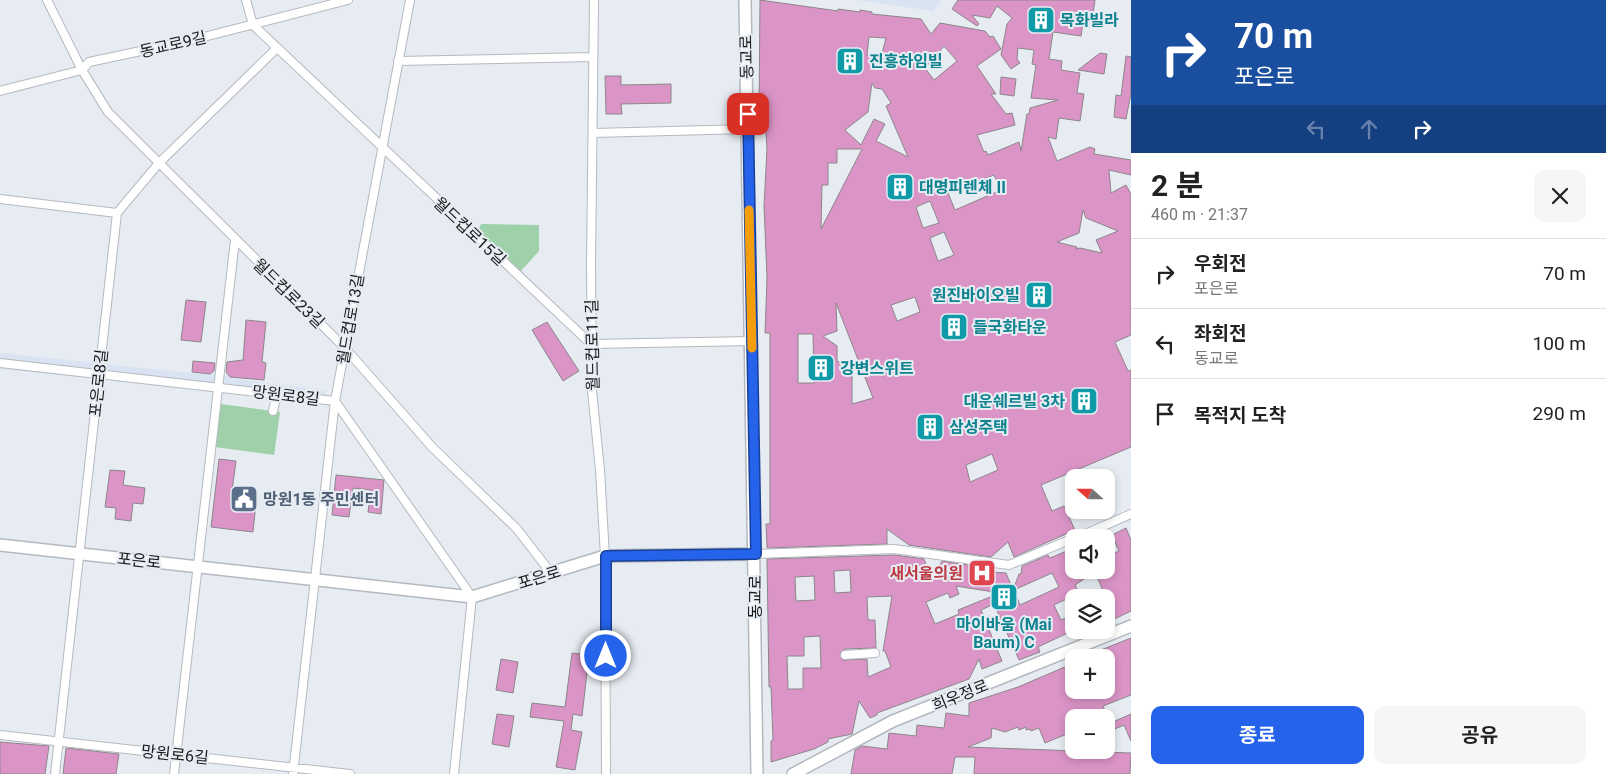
<!DOCTYPE html>
<html lang="ko">
<head>
<meta charset="utf-8">
<style>
	:root { --surface:#fff; --page:#f6f6f6; --text:#222; --muted:#767676; --line:#e0e0e0; --accent:#2563eb }
	body { margin:0; font-family:Roboto,"Noto Sans KR",sans-serif; background:var(--page); color:var(--text); height:100vh; display:flex; flex-direction:column; font-size:19px; white-space:nowrap }
	* { box-sizing:border-box; margin:0 }
	p { font-size:16px; color:var(--muted) }
	.icon { flex:none; width:28px; height:28px; fill:none; stroke:currentColor; stroke-width:2; stroke-linecap:round; stroke-linejoin:round }
	.map { position:relative; flex:1; overflow:hidden }
	.sheet { display:flex; flex-direction:column; background:var(--surface); width:475px }
	.sheet>* { flex:none }
	.hud { background:#1a4fa0; color:#fff; overflow:hidden }
	.needle { width:32px; rotate:291deg }
	.controls { position:absolute; left:1065px; top:469px; display:grid; gap:10px }
	.controls a { display:grid; place-items:center; width:50px; height:50px; border-radius:10px; background:var(--surface); box-shadow:0 2px 8px #0003; font-size:25px }
	.pin { position:absolute; display:grid; place-items:center; width:42px; height:42px; color:#fff; margin:-21px; border-radius:10px; box-shadow:0 2px 8px #0006 }
	.me { position:absolute; width:55px; margin:-28px; rotate:0deg; stroke-linejoin:round; filter:drop-shadow(0 0 4px #0008) }
	.turn { display:flex; align-items:center; gap:18px; height:105px; padding:0 20px; font-size:22px }
	.turn .icon { width:65px; height:65px; stroke-width:2.5 }
	.turn b { display:block; font-size:35px; line-height:42px }
	.lanes { display:flex; align-items:center; height:48px; padding:0 20px; background:#0003; justify-content:center; gap:25px; direction:ltr }
	.lanes .off { opacity:.35 }
	.round { display:grid; place-items:center; flex:none; width:52px; height:52px; border-radius:10px; background:var(--page) }
	.head { display:flex; align-items:center; justify-content:space-between; height:85px; padding:0 20px }
	h1 { font-size:30px; font-weight:700; line-height:38px }
	.button { display:flex; gap:10px; margin-top:auto; padding:10px 20px }
	.button a { flex:1; height:58px; border-radius:10px; background:var(--accent); color:#fff; font-size:20px; font-weight:700; line-height:58px; text-align:center }
	.button a+a { background:var(--page); color:var(--text) }
	ul { padding:0; list-style:none }
	li { display:flex; align-items:center; gap:15px; height:70px; padding:0 20px; border-top:1px solid var(--line) }
	li div { flex:1 }
	li b { display:block; font-size:19px }
	li em { font-style:normal }
	main { display:flex; flex:1; min-height:0 }
	.map>svg:first-child { display:block }
	.built { fill:#dae3f1 }
	.green { fill:#9ed1a9 }
	.building { fill:#da94c6; stroke:#8d868b; fill-rule:evenodd }
	.lines { fill:none; stroke-linecap:round; stroke-linejoin:round }
	.street-casing { stroke:#b4b9bf; stroke-width:10 }
	.secondary-casing { stroke:#b4b9bf; stroke-width:14 }
	.street { stroke:#fff; stroke-width:8 }
	.secondary { stroke:#fff; stroke-width:11 }
	.route-casing { stroke:#184099; stroke-width:12 }
	.route { stroke:#2563eb; stroke-width:9 }
	.slow { stroke:#f59e0b; stroke-width:9 }
	.labels { text-anchor:middle; stroke-width:4; stroke-linejoin:round; paint-order:stroke }
	.culture-label { font-size:16px; font-weight:bold; fill:#0d838f; stroke:#e7ecf3; text-anchor:start }
	.street-label { font-size:16px; fill:#181a1c; stroke:#e7ecf3 }
	.service-label { font-size:16px; font-weight:bold; fill:#4e5e75; stroke:#e7ecf3; text-anchor:start }
	.health-label { font-size:16px; font-weight:bold; fill:#be3a42; stroke:#e7ecf3; text-anchor:end }
</style>
</head>
<body>
<main>
<div class="map">
<svg width="1131" height="774" viewBox="0 0 1131 774">
	<rect width="100%" height="100%" fill="#e7ecf3"/>
	<path class="built" d="M856,0H942L933,11Z
		M0,353L210,375L216,372V364L224,365L223,374L230,378L326,391L325,401L0,369Z"/>
	<path class="green" d="M481,224L539,225V251L520,272L478,232Z
		M221,404L280,412L274,455L215,447Z"/>
	<path class="building" d="M760,0L838,11V9L860,12V10L872,12V14L921,19L931,34L940,23L985,31L990,37L993,36L1001,49L977,66L996,94H991L1006,114L1012,113L1015,125L977,135L984,152L986,151L988,155L1019,142L1021,151L1027,114H1029L1030,108L1058,100L1031,98L1036,65L1032,64L1034,50L1018,48L1017,59L1020,63L1011,69L1001,55L1007,24L1012,18L997,6L990,18L972,15L979,24L977,26L952,9L958,0H1095L1093,14L1088,13L1086,23H1083L1081,36L1053,32L1049,59L1062,61L1061,70L1080,73L1077,93L1084,94L1080,121L1059,118L1056,139L1048,137L1057,161L1090,147L1095,149L1094,154L1131,160V175L1109,170L1111,193L1126,185L1131,194V335L1115,342L1128,371L1131,370V447L1041,485L1052,511L1064,506L1075,530L1014,557L1008,542L991,557L909,545L887,529V544L767,548L766,524H770V333H765L767,278L764,206L767,149L765,119L759,118ZM869,37L886,38L881,57L867,55ZM944,46L957,61L934,80L925,68ZM872,83L875,88L882,89L891,103L886,106L908,157L876,141L885,124L874,119L861,145L845,130L868,112ZM837,149H862L821,229L822,185H828V163H837ZM994,175L1001,190L955,210L948,193ZM930,201L939,223L923,228L916,207ZM1083,210L1086,218L1118,231L1096,240L1102,253L1080,248L1076,249L1077,247L1057,242L1079,233ZM944,232L954,255L938,261L930,238ZM915,297L920,312L897,321L891,305ZM836,303L873,398L852,404V360L837,362V346L823,336L837,331ZM798,334H813L814,383H798ZM992,454L998,470L970,482L966,465Z
		M1100,53L1107,54L1104,74L1078,70Z
		M1126,56L1131,57V93L1126,119L1114,117L1116,95L1121,96Z
		M605,76H621V85L671,84V103L621,104L622,114H606Z
		M1001,77L1016,79L1014,96L1000,94Z
		M186,300L206,302L201,342L181,340Z
		M246,320L266,322L262,362L266,363L264,380L230,377L226,372L227,362L243,360Z
		M547,322L579,371L563,381L532,330Z
		M193,361L215,363L214,371L210,374L192,372Z
		M219,459L236,461L232,491L257,494L253,532L211,527Z
		M110,470L125,471L123,485L145,488L143,504L133,503L131,521L115,519L116,508L105,507Z
		M336,475L384,480L381,514L368,512L371,490L353,488L349,517L332,515Z
		M1126,528L1131,540V611L1106,623V598L1095,572L1075,585L1079,593L1054,605L1061,620L1074,614V630L1038,647L1040,652L1019,660L994,604L981,610L1002,661L982,669L979,659L969,679L877,713V715L870,718L859,701L852,734L828,739V742L814,749L771,762V741L773,740L771,687H769L767,559L894,555L924,559L932,579L942,561L986,568L977,571L1006,573L1013,590L1019,574H1021L1022,566L1048,555L1050,558L1074,548V570H1106V557L1119,551L1112,535ZM850,570L851,592L835,593L834,571ZM1052,573L1059,587L1020,605L1014,590ZM814,576L815,600L796,601L795,577ZM956,586L1000,593L958,610L959,614L935,624L926,602L948,593L950,598L959,594ZM892,596L883,651H885L891,667L868,677L867,659L843,660L840,653L845,649L876,648L875,620H868L867,597ZM820,636L821,668H803V689H788L787,656H804V637Z
		M1131,638V695L1103,706L1108,718H1074V731L1045,743L1039,728L1031,731L1030,729L1026,730V727L1019,730L1018,727L1005,732L992,728L991,738L968,747L1131,753L1130,774H974L975,757H955L952,774H851L855,750L862,746L887,749L889,733L916,736L917,725L944,728L946,713L969,716V703L1018,687L1074,663V690H1106V658L1083,657Z
		M572,653L589,655L582,716L573,714L571,730L582,732L575,770L556,767L564,721L530,717L532,703L565,707Z
		M501,659L518,662L513,693L496,690Z
		M497,714L514,716L509,747L492,744Z
		M1131,714V741L1124,725L1108,732L1106,725Z
		M0,742L49,746L45,774H0Z
		M66,748L119,754L116,774H63Z"/>
	<g class="lines">
		<defs>
			<path id="street" d="M47,0L82,70L108,112L345,348L432,447L517,529L551,573
				M246,0L253,25L591,344L752,341
				M594,0L591,264L592,391L600,470L605,556L606,774
				M398,61L593,57
				M0,91L82,70L89,62L188,41L348,0
				M593,133L748,129
				M0,199L117,213L159,163L277,48
				M0,363L335,401L472,597L454,774
				M273,411L277,394
				M1076,538L1131,514
				M755,554L894,549L1009,565L1074,538
				M845,655L875,653
				M0,735L350,774
				M55,774L117,213
				M174,774L235,240
				M293,774L335,401L410,0"/>
			<path id="secondary" d="M745,0C749,258 753,516 757,774
				M0,545L472,597L605,556L755,554
				M793,774L893,721L1131,626"/>
		</defs>
		<use href="#street" class="street-casing"/>
		<use href="#secondary" class="secondary-casing"/>
		<use href="#street" class="street"/>
		<use href="#secondary" class="secondary"/>
	</g>
	<g class="lines">
		<defs>
			<path id="route" d="M606,656V556L756,554L748,114"/>
		</defs>
		<use href="#route" class="route-casing"/>
		<use href="#route" class="route"/>
		<path class="slow" d="M749,210L752,348"/>
	</g>
	<defs>
		<symbol id="building-square" viewBox="-11 -11 22 22"><rect x="-9" y="-9" width="18" height="18" rx="4" fill="#0f9aa8" stroke="#e7ecf3"/><path d="M-4-6H4V6H1V3H-1V6H-4ZM-2.5-4.3h1.7v1.8h-1.7ZM.8-4.3h1.7v1.8H.8ZM-2.5-1h1.7V.8h-1.7ZM.8-1h1.7V.8H.8Z" fill="#fff"/></symbol>
		<symbol id="civic-square" viewBox="-11 -11 22 22"><rect x="-9" y="-9" width="18" height="18" rx="4" fill="#5c6f8a" stroke="#e7ecf3"/><path d="M-.6-6.5H3V-4.5H.6V-3L4-1V1h2V6H-6V1h2V-1L-.6-3ZM-1.2 2.5V6h2.4V2.5Z" fill="#fff"/></symbol>
		<symbol id="hospital-square" viewBox="-11 -11 22 22"><rect x="-9" y="-9" width="18" height="18" rx="4" fill="#e0444e" stroke="#e7ecf3"/><path d="M-5-5h3v3.5h4V-5h3V5h-3V1.5h-4V5h-3Z" fill="#fff"/></symbol>
	</defs>
	<g fill-rule="evenodd">
		<use href="#building-square" x="1025" y="4" width="32" height="32"/>
		<use href="#building-square" x="834" y="45" width="32" height="32"/>
		<use href="#building-square" x="884" y="171" width="32" height="32"/>
		<use href="#building-square" x="1023" y="279" width="32" height="32"/>
		<use href="#building-square" x="938" y="311" width="32" height="32"/>
		<use href="#building-square" x="805" y="352" width="32" height="32"/>
		<use href="#building-square" x="1068" y="385" width="32" height="32"/>
		<use href="#building-square" x="914" y="411" width="32" height="32"/>
		<use href="#civic-square" x="228" y="483" width="32" height="32"/>
		<use href="#hospital-square" x="966" y="557" width="32" height="32"/>
		<use href="#building-square" x="988" y="581" width="32" height="32"/>
	</g>
	<g class="labels">
		<g class="culture-label">
			<text x="1060" y="26">목화빌라</text>
			<text x="869" y="67">진흥하임빌</text>
			<text x="919" y="193">대명피렌체 II</text>
			<text x="1020" y="301" text-anchor="end">원진바이오빌</text>
			<text x="973" y="333">들국화타운</text>
			<text x="840" y="374">강변스위트</text>
			<text x="1065" y="407" text-anchor="end">대운쉐르빌 3차</text>
			<text x="949" y="433">삼성주택</text>
			<text x="1004" y="630" text-anchor="middle">마이바움 (Mai<tspan x="1004" dy="18">Baum) C</tspan></text>
		</g>
		<g class="street-label">
			<text transform="translate(173 44) rotate(-13)" y="6">동교로9길</text>
			<text transform="translate(746 57) rotate(-91)" y="6">동교로</text>
			<text transform="translate(470 231) rotate(43)" y="6">월드컵로15길</text>
			<text transform="translate(289 293) rotate(44)" y="6">월드컵로23길</text>
			<text transform="translate(350 319) rotate(-80)" y="6">월드컵로13길</text>
			<text transform="translate(592 345) rotate(-91)" y="6">월드컵로11길</text>
			<text transform="translate(98 383) rotate(-84)" y="6">포은로8길</text>
			<text transform="translate(286 395) rotate(7)" y="6">망원로8길</text>
			<text transform="translate(139 560) rotate(6)" y="6">포은로</text>
			<text transform="translate(539 577) rotate(-17)" y="6">포은로</text>
			<text transform="translate(755 597) rotate(-90)" y="6">동교로</text>
			<text transform="translate(960 695) rotate(-22)" y="6">희우정로</text>
			<text transform="translate(175 754) rotate(6)" y="6">망원로6길</text>
		</g>
		<g class="service-label">
			<text x="263" y="505">망원1동 주민센터</text>
		</g>
		<g class="health-label">
			<text x="963" y="579">새서울의원</text>
		</g>
	</g>
</svg>
<div class="controls">
<a><svg class="needle" viewBox="-14 -14 28 28"><path d="M0-13l5 13h-10z" fill="#e53935"/><path d="M0 13l5-13h-10z" fill="#767676"/></svg></a>
<a><svg class="icon" aria-label="sound" viewBox="0 0 24 24"><path d="M4 9h4l5-4v14l-5-4H4zM17 9q2 3 0 6"/></svg></a>
<a><svg class="icon" aria-label="layers" viewBox="0 0 24 24"><path d="M12 4l9 5-9 5-9-5zM3 14l9 5 9-5"/></svg></a>
<a>+</a>
<a>−</a>
</div>
<div class="pin" style="left:748px;top:114px;background:#d93025"><svg class="icon" aria-label="arrive" viewBox="0 0 24 24"><path d="M6 21V4h12l-3 4 3 4H6"/></svg></div>
<svg class="me" style="left:606px;top:656px" viewBox="-20 -20 40 40"><circle r="17" fill="#2563eb" stroke="#fff" stroke-width="3"/><path d="M0-11L8 9 0 5-8 9z" fill="#fff"/></svg>
</div>
<section class="sheet">
<div class="hud">
<div class="turn"><svg class="icon" aria-label="right" viewBox="0 0 24 24"><path d="M7 20v-9h11M14 6l5 5-5 5"/></svg><div><b>70 m</b>포은로</div></div>
<div class="lanes"><svg class="icon off" aria-label="left" viewBox="0 0 24 24"><path d="M17 20v-9H6M10 6l-5 5 5 5"/></svg><svg class="icon off" aria-label="ahead" viewBox="0 0 24 24"><path d="M12 20V5M6 11l6-6 6 6"/></svg><svg class="icon" aria-label="right" viewBox="0 0 24 24"><path d="M7 20v-9h11M14 6l5 5-5 5"/></svg></div>
</div>
<div class="head"><div><h1>2 분</h1><p>460 m · 21:37</p></div><a class="round"><svg class="icon" aria-label="close" viewBox="0 0 24 24"><path d="M6 6l12 12M18 6L6 18"/></svg></a></div>
<ul>
<li><svg class="icon" aria-label="right" viewBox="0 0 24 24"><path d="M7 20v-9h11M14 6l5 5-5 5"/></svg><div><b>우회전</b><p>포은로</p></div><em>70 m</em></li>
<li><svg class="icon" aria-label="left" viewBox="0 0 24 24"><path d="M17 20v-9H6M10 6l-5 5 5 5"/></svg><div><b>좌회전</b><p>동교로</p></div><em>100 m</em></li>
<li><svg class="icon" aria-label="arrive" viewBox="0 0 24 24"><path d="M6 21V4h12l-3 4 3 4H6"/></svg><div><b>목적지 도착</b></div><em>290 m</em></li>
</ul>
<div class="button"><a>종료</a><a>공유</a></div>
</section>
</main>
</body>
</html>
